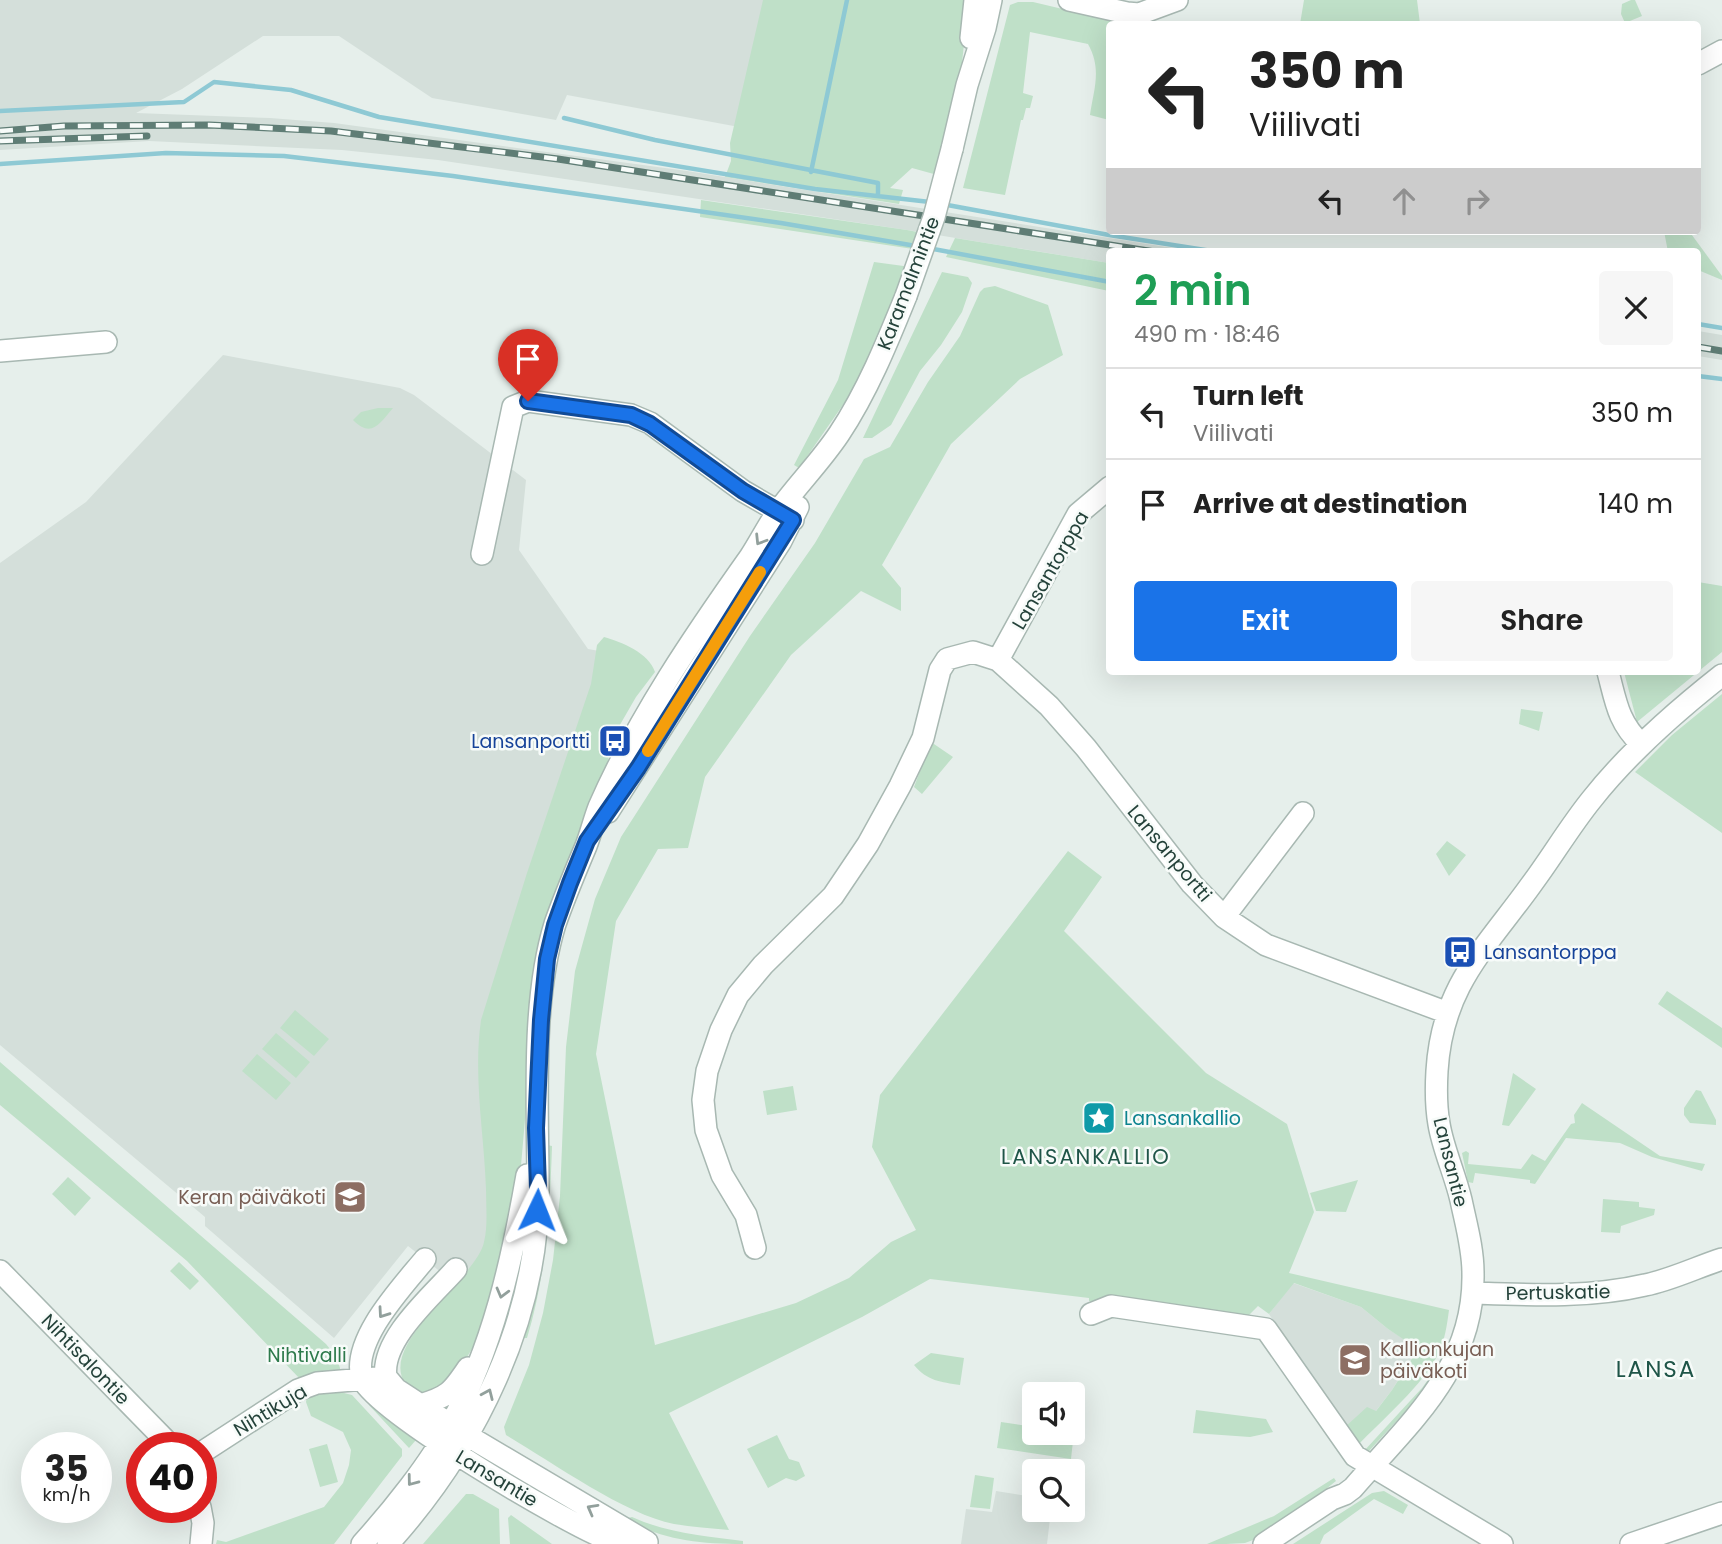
<!DOCTYPE html>
<html lang="en">
<head>
<meta charset="utf-8">
<style>
	:root { --surface:#fff; --page:#f6f6f6; --text:#222; --muted:#767676; --line:#e0e0e0; --accent:#1a73e8 }
	body { margin:0; font-family:Poppins,sans-serif; background:var(--page); color:var(--text); height:100vh; display:flex; flex-direction:column; font-size:26px; white-space:nowrap }
	* { box-sizing:border-box; margin:0 }
	p { font-size:23px; color:var(--muted) }
	.icon { flex:none; width:38px; height:38px; fill:none; stroke:currentColor; stroke-width:2; stroke-linecap:round; stroke-linejoin:round }
	.map { position:relative; flex:1; overflow:hidden }
	.drawer { position:absolute; left:1106px; top:248px; width:595px; height:427px; display:flex; flex-direction:column; background:var(--surface); border-radius:7px; box-shadow:0 7px 28px #0002 }
	.drawer>* { flex:none }
	.banner { position:absolute; left:1106px; top:21px; width:595px; height:214px; border-radius:7px; box-shadow:0 7px 28px #0002; background:#fff; color:var(--text); overflow:hidden }
	.tools { position:absolute; left:1022px; top:1382px; display:grid; gap:14px }
	.tools a { display:grid; place-items:center; width:63px; height:63px; border-radius:7px; background:var(--surface); box-shadow:0 7px 28px #0002; font-size:35px }
	.speed { position:absolute; left:21px; top:1432px; display:flex; gap:14px; font-size:35px; font-weight:700; text-align:center }
	.speed>* { display:grid; place-content:center; width:91px; height:91px; border-radius:50%; background:var(--surface); box-shadow:0 7px 28px #0002; line-height:1 }
	.speed small { font-size:18px; font-weight:400 }
	.speed .limit { border:10px solid #d22; background:#fff; color:#111 }
	.pin { position:absolute; display:grid; place-items:center; width:60px; height:60px; color:#fff; margin:-72px -30px; border-radius:50% 50% 50% 0; rotate:-45deg; box-shadow:0 0 7px #0007 }
	.pin .icon { rotate:45deg }
	.me { position:absolute; width:77px; margin:-38px; rotate:2deg; stroke-linejoin:round; filter:drop-shadow(0 0 5px #0008) }
	.turn { display:flex; align-items:center; gap:24px; height:147px; padding:0 28px; font-size:32px }
	.turn .icon { width:91px; height:91px; stroke-width:2.5 }
	.turn b { display:block; font-size:49px; line-height:60px }
	.lanes { display:flex; align-items:center; height:66px; padding:0 28px; background:#0003; justify-content:center; gap:35px; direction:ltr }
	.lanes .off { opacity:.35 }
	.round { display:grid; place-items:center; flex:none; width:74px; height:74px; border-radius:7px; background:var(--page) }
	.overview { display:flex; align-items:center; justify-content:space-between; height:119px; padding:0 28px }
	h1 { font-size:42px; font-weight:600; line-height:52px; color:#1e9e55 }
	.action { display:flex; gap:14px; margin-top:auto; padding:14px 28px }
	.action a { flex:1; height:80px; border-radius:7px; background:var(--accent); color:#fff; font-size:28px; font-weight:600; line-height:80px; text-align:center }
	.action a+a { background:var(--page); color:var(--text) }
	ul { padding:0; list-style:none }
	li { display:flex; align-items:center; gap:21px; height:91px; padding:0 28px; border-top:2px solid var(--line) }
	li div { flex:1 }
	li b { display:block; font-size:26px }
	li em { font-style:normal }
	.map>svg:first-child { display:block }
	.built { fill:#d4dfda }
	.green { fill:#bfe0c8 }
	.lines { fill:none; stroke-linecap:round; stroke-linejoin:round }
	.stream { stroke:#8ec9d4; stroke-width:4.5 }
	.minor-casing { stroke:#a8b8b2; stroke-width:24 }
	.minor { stroke:#fff; stroke-width:21 }
	.rail-casing { stroke:#5f7d75; stroke-width:7 }
	.rail { stroke:#f7fbf9; stroke-width:4.5; stroke-dasharray:13; stroke-linecap:butt }
	.minor-bridge-casing { stroke:#a8b8b2; stroke-width:24; stroke-linecap:butt }
	.minor-bridge { stroke:#fff; stroke-width:21 }
	.oneway { stroke:#92a09c }
	.route-casing { stroke:#114b97; stroke-width:18 }
	.route { stroke:#1a73e8; stroke-width:12 }
	.slow { stroke:#f59e0b; stroke-width:12 }
	.labels { text-anchor:middle; stroke-width:5; stroke-linejoin:round; paint-order:stroke }
	.street-label { font-size:19px; fill:#24423a; stroke:#f7fbf9 }
	.transit-label { font-size:19px; fill:#164399; stroke:#f7fbf9; text-anchor:end }
	.culture-label { font-size:19px; fill:#0d838f; stroke:#f7fbf9; text-anchor:start }
	.education-label { font-size:19px; fill:#785e54; stroke:#f7fbf9; text-anchor:end }
	.park-label { font-size:19px; fill:#2d7a4b; stroke:#f7fbf9 }
	.neighbourhood-label { font-size:21px; letter-spacing:2px; fill:#1f5548; stroke:#f7fbf9 }
	.quarter-label { font-size:23px; letter-spacing:2px; fill:#1f5548; stroke:#f7fbf9 }
</style>
</head>
<body>
<div class="map">
<svg width="1722" height="1544" viewBox="0 0 1722 1544">
	<rect width="100%" height="100%" fill="#e6efeb"/>
	<path class="built" d="M0,0H765L739,127L567,95L556,120L432,98L339,36H263L182,89L136,113L270,118L334,123L687,171L1198,252H1110L1109,263L907,230L438,160L342,150L149,141L0,150Z
		M1698,331L1722,335V360L1698,356Z
		M223,355L400,388L414,395L526,480L519,550L588,649L639,658L592,748L486,1278L442,1273L408,1246L334,1338L205,1226V1217L0,1045V563L86,502Z
		M1293,1283L1361,1307L1388,1329L1418,1348L1392,1390L1375,1412L1345,1427L1305,1372L1269,1314Z
		M996,1491L1034,1497V1510H1051L1047,1544H961L966,1509L992,1512Z"/>
	<path class="green" d="M763,0H969L960,80L941,176L912,168L890,188L903,190L899,204L725,177L731,161L730,143Z
		M1304,0H1417L1420,24H1300Z
		M1631,0H1635L1642,16L1625,23L1621,14L1622,4Z
		M1018,2H1033L1126,24H1110L1109,120L1090,115C1094,88 1102,69 1088,44L1030,32L1023,93L1033,96L1030,108H1026L1023,120H1021L1005,195L963,188L1010,5Z
		M701,200L907,230L923,233L913,249L700,217Z
		M1664,231H1689L1722,276V280L1698,270V252H1668Z
		M955,238L1109,263V291L946,257Z
		M874,262L911,267L861,379L799,468L794,465L838,380Z
		M942,272L968,277L972,283L962,312L941,345L920,371L891,425L872,438H863Z
		M995,286L1048,305L1063,355L1020,379L951,444L882,565L901,588V611L861,591L791,655L705,777L688,848L658,849L616,921L596,1054L655,1345L796,1303L849,1278L891,1242L916,1230L872,1147L880,1095L1068,851L1102,877L1064,931L1206,1073L1287,1124L1314,1212L1289,1273L1449,1310C1447,1325 1445,1340 1438,1354C1425,1383 1381,1421 1357,1446L1345,1427L1367,1407L1376,1411L1392,1390L1418,1349L1388,1329L1361,1307L1294,1283L1269,1314L1258,1306L1245,1319L1089,1301V1298L930,1279L862,1317L669,1413L729,1530C711,1528 692,1527 674,1524C624,1514 552,1462 506,1435L504,1427L529,1365L543,1313L553,1260L560,1196L566,1047L575,971L595,899L621,837L750,636L815,543L864,459L890,447L928,382L960,336L980,292L984,288Z
		M378,408H393C380,423 372,439 353,420L361,412Z
		M1698,582L1722,586V652L1637,722L1624,672H1698Z
		M604,637C622,642 649,653 655,672L636,697L606,749L605,754L609,756L601,789L539,959L520,1177L514,1221L475,1344L448,1388C433,1392 416,1399 405,1383C378,1343 477,1278 484,1242C488,1225 486,1207 486,1189C484,1132 473,1077 481,1020L527,873L591,684L597,645Z
		M1722,694V833L1635,772L1672,735Z
		M1521,709L1543,712L1539,731L1519,724Z
		M931,742L953,757L922,794L914,787Z
		M1447,841L1466,855L1449,876L1436,854Z
		M1667,991L1722,1028V1048L1658,1004Z
		M295,1010L329,1039L314,1056L280,1028Z
		M276,1033L310,1062L296,1078L262,1049Z
		M257,1054L291,1083L276,1100L242,1071Z
		M0,1062L326,1344L337,1358L342,1375L301,1380L187,1261L0,1105Z
		M1513,1073L1536,1089L1509,1126L1502,1125Z
		M793,1086L797,1110L767,1115L763,1091Z
		M1696,1090L1701,1091L1716,1120V1125L1690,1123L1684,1115V1108Z
		M1582,1103L1660,1156L1705,1164L1702,1171L1652,1157L1620,1143L1566,1138L1535,1184L1530,1183V1180L1475,1173L1473,1183L1468,1182L1462,1153L1466,1151L1469,1153L1468,1164L1521,1169L1532,1154L1545,1161L1571,1124L1575,1123L1574,1115Z
		M547,1145L552,1146C550,1210 546,1276 527,1338H523Z
		M68,1177L91,1198L75,1216L52,1194Z
		M1358,1180L1346,1212L1316,1211L1310,1193Z
		M1603,1199L1639,1202V1207L1655,1209L1654,1215L1621,1226L1620,1233L1601,1232Z
		M179,1262L199,1281L190,1290L170,1271Z
		M931,1353L964,1358L960,1385C941,1382 927,1381 914,1365Z
		M1444,1362L1430,1385L1368,1452L1364,1451L1422,1388L1438,1366Z
		M325,1391L340,1392L352,1395L402,1449V1456L334,1544H216L217,1540L226,1542L324,1507L343,1483L349,1465L351,1450L343,1432L311,1416L306,1402L307,1396Z
		M368,1404L405,1425L412,1431L416,1440L409,1448Z
		M1196,1410L1266,1419L1273,1432L1250,1437L1193,1433Z
		M1001,1422L1034,1427V1433L1074,1432L1071,1459L997,1448Z
		M777,1435L789,1459L799,1462L805,1476L796,1481L786,1478L768,1488L747,1449Z
		M327,1444L338,1482L320,1487L309,1449Z
		M975,1475L994,1478L990,1509L970,1507Z
		M1334,1478L1336,1481C1310,1501 1276,1532 1245,1543C1234,1544 1218,1544 1207,1544L1274,1516Z
		M1384,1491L1408,1505L1403,1514L1374,1499L1324,1535L1320,1544H1293L1372,1493Z
		M466,1494H473L499,1509L500,1544H423Z
		M511,1515L552,1544H510L508,1518Z
		M632,1517C667,1533 705,1536 743,1541V1544C698,1544 664,1540 624,1519Z"/>
	<g class="lines">
		<path class="stream" d="M0,111L184,102L214,82L291,90L379,117L815,189L930,202
			M564,118L655,140L878,183V195
			M0,164L166,153L284,156L453,176L781,223L916,246
			M811,172L847,0
			M942,204L1109,235L1218,252
			M928,248L1110,282
			M1698,324L1722,328
			M1698,376L1722,379"/>
		<defs>
			<path id="minor" d="M1069,0L1127,13L1139,14L1177,0
				M971,38L975,0
				M1698,64L1722,51
				M952,149L967,85L985,28L991,0
				M0,351L106,342
				M482,554L513,407L528,401L631,415L650,423L743,491L793,520
				M998,660L1078,514L1110,487
				M1608,672C1616,702 1618,722 1641,744
				M608,812L781,541L798,507
				M1224,917L1303,813
				M755,1248L746,1215L722,1175L706,1130L703,1100L707,1071L721,1030L738,995L763,965L833,896L868,844L900,786L923,738L940,670L947,659L973,652L998,660L1049,706L1086,748L1192,884L1224,917L1266,945L1448,1013
				M425,1259C403,1286 351,1340 362,1378C372,1409 573,1528 610,1540C621,1543 635,1543 647,1544
				M0,1271L172,1447
				M1473,1293C1530,1295 1590,1298 1645,1285C1671,1280 1697,1267 1722,1259
				M1091,1314L1111,1306L1266,1329L1355,1456L1502,1544
				M386,1377L396,1389L468,1436L647,1542
				M386,1377C380,1340 433,1295 456,1269
				M420,1405C448,1397 452,1392 468,1368
				M201,1453L298,1390L317,1383L377,1378
				M200,1507L203,1523L201,1544
				M362,1544C392,1511 430,1464 451,1424C493,1347 512,1261 527,1175
				M388,1544C475,1448 539,1319 538,1187C538,1105 531,1002 555,924C564,898 575,872 586,846C591,833 594,820 599,807C638,718 694,636 750,557C760,542 768,525 779,510C798,484 821,461 839,434C867,392 887,343 906,296
				M1264,1544L1332,1499L1345,1494L1353,1488C1410,1422 1475,1368 1473,1273C1473,1248 1466,1224 1461,1200C1455,1174 1443,1149 1439,1124C1436,1107 1436,1088 1437,1071C1442,986 1485,949 1531,885C1552,857 1570,826 1592,799C1629,752 1675,712 1722,675
				M1631,1544L1722,1513"/>
		</defs>
		<use href="#minor" class="minor-casing"/>
		<use href="#minor" class="minor"/>
		<defs>
			<path id="rail" d="M0,131L64,126L209,125L331,131L558,159L1155,252
				M0,141L147,136
				M1698,347L1722,351"/>
		</defs>
		<use href="#rail" class="rail-casing"/>
		<use href="#rail" class="rail"/>
		<defs>
			<path id="minor-bridge" d="M906,296L934,217L952,149"/>
		</defs>
		<use href="#minor-bridge" class="minor-bridge-casing"/>
		<use href="#minor-bridge" class="minor-bridge"/>
	</g>
	<defs><path id="oneway-chevron" d="M-2-3.5L2.5 0L-2 3.5" fill="none" stroke-width="1.6" stroke-linecap="round" stroke-linejoin="round" transform="scale(1.75)"/></defs>
	<g class="oneway">
		<use href="#oneway-chevron" transform="translate(760 540) rotate(122)"/>
		<use href="#oneway-chevron" transform="translate(502 1293) rotate(105)"/>
		<use href="#oneway-chevron" transform="translate(383 1313) rotate(125)"/>
		<use href="#oneway-chevron" transform="translate(488 1394) rotate(-66)"/>
		<use href="#oneway-chevron" transform="translate(412 1481) rotate(127)"/>
		<use href="#oneway-chevron" transform="translate(592 1509) rotate(-151)"/>
	</g>
	<g class="lines">
		<defs>
			<path id="route" d="M528,401L631,415L650,424L743,491L793,520L638,768L587,841L570,883L555,925L547,959L541,1020L536,1128L538,1189L537,1210"/>
		</defs>
		<use href="#route" class="route-casing"/>
		<use href="#route" class="route"/>
		<path class="slow" d="M648,751L760,572"/>
	</g>
	<defs>
		<symbol id="bus-square" viewBox="-11 -11 22 22"><rect x="-9" y="-9" width="18" height="18" rx="4" fill="#1a4fb4" stroke="#f7fbf9"/><path d="M-5-6H5V4H4V6H2V4H-2V6H-4V4H-5ZM-3.5-4V0h7V-4ZM-3.5 1.2v1.5H-2V1.2ZM2 1.2v1.5H3.5V1.2Z" fill="#fff"/></symbol>
		<symbol id="sight-square" viewBox="-11 -11 22 22"><rect x="-9" y="-9" width="18" height="18" rx="4" fill="#0f9aa8" stroke="#f7fbf9"/><path d="M0-6L1.8-2.2L6-1.7L2.9 1.2L3.7 5.4L0 3.3L-3.7 5.4L-2.9 1.2L-6-1.7L-1.8-2.2Z" fill="#fff"/></symbol>
		<symbol id="school-square" viewBox="-11 -11 22 22"><rect x="-9" y="-9" width="18" height="18" rx="4" fill="#8d6e63" stroke="#f7fbf9"/><path d="M0-5L7-2L0 1L-7-2ZM-4 1L0 2.5L4 1V4Q0 6-4 4Z" fill="#fff"/></symbol>
	</defs>
	<g fill-rule="evenodd">
		<use href="#bus-square" x="596" y="722" width="38" height="38"/>
		<use href="#bus-square" x="1441" y="933" width="38" height="38"/>
		<use href="#sight-square" x="1080" y="1099" width="38" height="38"/>
		<use href="#school-square" x="331" y="1178" width="38" height="38"/>
		<use href="#school-square" x="1336" y="1341" width="38" height="38"/>
	</g>
	<g class="labels">
		<g class="street-label">
			<text transform="translate(908 283) rotate(-69)" y="7">Karamalmintie</text>
			<text transform="translate(1050 570) rotate(-60)" y="7">Lansantorppa</text>
			<text transform="translate(1170 853) rotate(50)" y="7">Lansanportti</text>
			<text transform="translate(1451 1162) rotate(76)" y="7">Lansantie</text>
			<text transform="translate(1558 1292) rotate(-1)" y="7">Pertuskatie</text>
			<text transform="translate(86 1359) rotate(46)" y="7">Nihtisalontie</text>
			<text transform="translate(270 1410) rotate(-31)" y="7">Nihtikuja</text>
			<text transform="translate(497 1478) rotate(31)" y="7">Lansantie</text>
		</g>
		<g class="transit-label">
			<text x="590" y="748">Lansanportti</text>
			<text x="1484" y="959" text-anchor="start">Lansantorppa</text>
		</g>
		<g class="culture-label">
			<text x="1124" y="1125">Lansankallio</text>
		</g>
		<g class="education-label">
			<text x="326" y="1204">Keran päiväkoti</text>
			<text x="1380" y="1356" text-anchor="start">Kallionkujan<tspan x="1380" dy="22">päiväkoti</tspan></text>
		</g>
		<g class="park-label">
			<text x="307" y="1362">Nihtivalli</text>
		</g>
		<g class="neighbourhood-label">
			<text x="1086" y="1164">LANSANKALLIO</text>
		</g>
		<g class="quarter-label">
			<text x="1656" y="1377">LANSA</text>
		</g>
	</g>
</svg>
<div class="tools">
<a><svg class="icon" aria-label="sound" viewBox="0 0 24 24"><path d="M4 9h4l5-4v14l-5-4H4zM17 9q2 3 0 6"/></svg></a>
<a><svg class="icon" aria-label="search" viewBox="0 0 24 24"><circle cx="10" cy="10" r="6"/><path d="M15 15l6 6"/></svg></a>
</div>
<div class="speed"><div>35<small>km/h</small></div><div class="limit">40</div></div>
<div class="pin" style="left:528px;top:401px;background:#d93025"><svg class="icon" aria-label="arrive" viewBox="0 0 24 24"><path d="M6 21V4h12l-3 4 3 4H6"/></svg></div>
<svg class="me" style="left:537px;top:1210px" viewBox="-20 -20 40 40"><path d="M0-17L14 15 0 8-14 15z" fill="#1a73e8" stroke="#fff" stroke-width="4"/></svg>
<div class="banner">
<div class="turn"><svg class="icon" aria-label="left" viewBox="0 0 24 24"><path d="M17 20v-9H6M10 6l-5 5 5 5"/></svg><div><b>350 m</b>Viilivati</div></div>
<div class="lanes"><svg class="icon" aria-label="left" viewBox="0 0 24 24"><path d="M17 20v-9H6M10 6l-5 5 5 5"/></svg><svg class="icon off" aria-label="ahead" viewBox="0 0 24 24"><path d="M12 20V5M6 11l6-6 6 6"/></svg><svg class="icon off" aria-label="right" viewBox="0 0 24 24"><path d="M7 20v-9h11M14 6l5 5-5 5"/></svg></div>
</div>
<section class="drawer">
<div class="overview"><div><h1>2 min</h1><p>490 m · 18:46</p></div><a class="round"><svg class="icon" aria-label="close" viewBox="0 0 24 24"><path d="M6 6l12 12M18 6L6 18"/></svg></a></div>
<ul>
<li><svg class="icon" aria-label="left" viewBox="0 0 24 24"><path d="M17 20v-9H6M10 6l-5 5 5 5"/></svg><div><b>Turn left</b><p>Viilivati</p></div><em>350 m</em></li>
<li><svg class="icon" aria-label="arrive" viewBox="0 0 24 24"><path d="M6 21V4h12l-3 4 3 4H6"/></svg><div><b>Arrive at destination</b></div><em>140 m</em></li>
</ul>
<div class="action"><a>Exit</a><a>Share</a></div>
</section>
</div>
</body>
</html>
